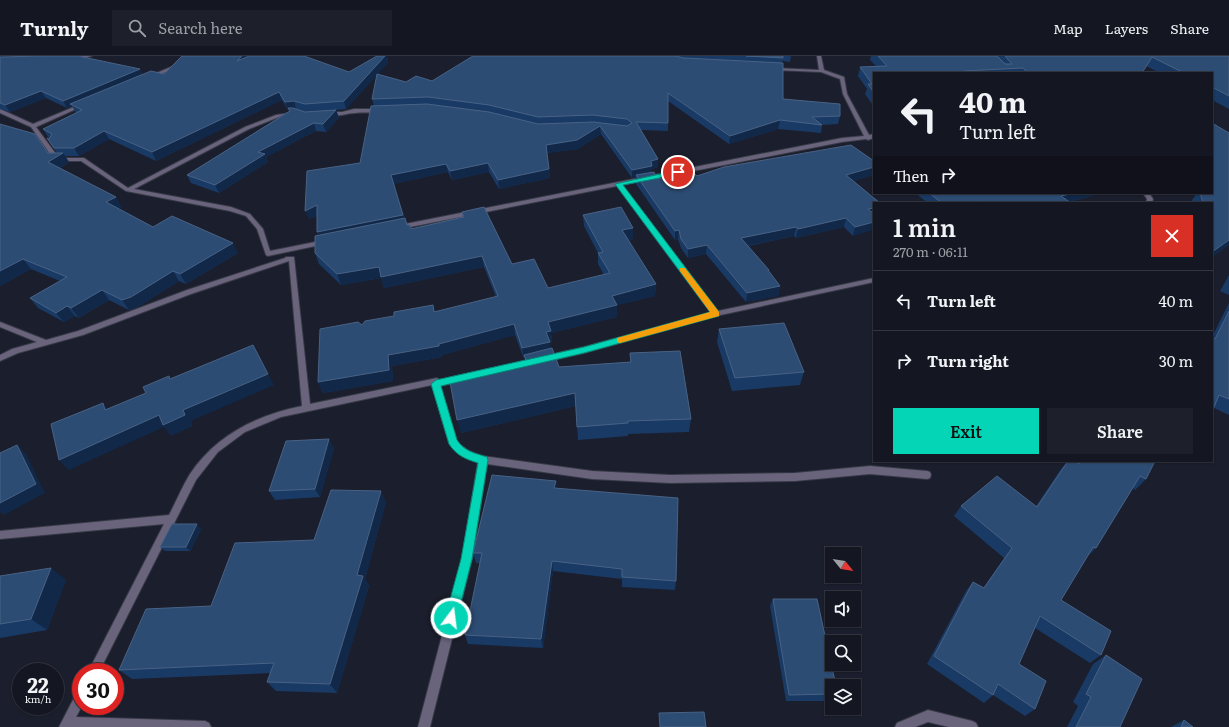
<!DOCTYPE html>
<html lang="en">
<head>
<meta charset="utf-8">
<style>
	:root { --surface:#141621; --page:#1d1f2a; --text:#f1f3f6; --muted:#9d9fa5; --line:#33353f; --accent:#04d5b6 }
	body { margin:0; font-family:Literata,serif; background:var(--page); color:var(--text); height:100vh; display:flex; flex-direction:column; font-size:15px; white-space:nowrap }
	* { box-sizing:border-box; margin:0 }
	p { font-size:13px; color:var(--muted) }
	.icon { flex:none; width:22px; height:22px; fill:none; stroke:currentColor; stroke-width:2; stroke-linecap:round; stroke-linejoin:round }
	.map { position:relative; flex:1; overflow:hidden }
	.side { position:absolute; left:873px; top:146px; width:340px; height:260px; display:flex; flex-direction:column; background:var(--surface); border-radius:0px; box-shadow:0 1px 3px #0004,0 0 0 1px var(--line) }
	.side>* { flex:none }
	.banner { position:absolute; left:873px; top:16px; width:340px; height:122px; border-radius:0px; box-shadow:0 1px 3px #0004,0 0 0 1px var(--line); background:#141621; color:var(--text); overflow:hidden }
	.needle { width:26px; rotate:120deg }
	.fabs { position:absolute; left:825px; top:491px; display:grid; gap:8px }
	.fabs a { display:grid; place-items:center; width:36px; height:36px; border-radius:0px; background:var(--surface); box-shadow:0 1px 3px #0004,0 0 0 1px var(--line); font-size:20px }
	.speed { position:absolute; left:12px; top:607px; display:flex; gap:8px; font-size:20px; font-weight:700; text-align:center }
	.speed>* { display:grid; place-content:center; width:52px; height:52px; border-radius:50%; background:var(--surface); box-shadow:0 1px 3px #0004,0 0 0 1px var(--line); line-height:1 }
	.speed small { font-size:10px; font-weight:400 }
	.speed .limit { border:6px solid #d22; background:#fff; color:#111 }
	.pin { position:absolute; display:grid; place-items:center; width:34px; height:34px; color:#fff; margin:-17px; border:2px solid #fff; border-radius:50%; box-shadow:0 1px 4px #0007 }
	.me { position:absolute; width:44px; margin:-22px; rotate:15deg; stroke-linejoin:round; filter:drop-shadow(0 0 3px #0008) }
	.turn { display:flex; align-items:center; gap:14px; height:84px; padding:0 20px; font-size:18px }
	.turn .icon { width:52px; height:52px; stroke-width:2.5 }
	.turn b { display:block; font-size:28px; line-height:34px }
	.then { display:flex; align-items:center; height:38px; padding:0 20px; background:#0003; gap:8px; font-size:15px }
	.round { display:grid; place-items:center; flex:none; width:42px; height:42px; border-radius:0px; background:var(--page) }
	.headline { display:flex; align-items:center; justify-content:space-between; height:68px; padding:0 20px }
	h1 { font-size:24px; font-weight:600; line-height:30px }
	.primary-button { display:flex; gap:8px; margin-top:auto; padding:8px 20px }
	.primary-button a { flex:1; height:46px; border-radius:0px; background:var(--accent); color:#111; font-size:16px; font-weight:600; line-height:46px; text-align:center }
	.primary-button a+a { background:var(--page); color:var(--text) }
	ul { padding:0; list-style:none }
	li { display:flex; align-items:center; gap:12px; height:60px; padding:0 20px; border-top:1px solid var(--line) }
	li div { flex:1 }
	li b { display:block; font-size:15px }
	li em { font-style:normal }
	header { display:flex; align-items:center; gap:24px; box-sizing:border-box; height:56px; padding:0 20px; background:var(--surface); border-bottom:1px solid var(--line) }
	header strong { font-size:19px }
	nav { display:flex; gap:22px; margin-inline-start:auto; font-size:14px }
	.search { width:280px; height:36px; background:var(--page); display:flex; align-items:center; gap:10px; box-sizing:border-box; padding:0 14px; border-radius:0px; color:var(--muted); font-size:15px }
	.map>svg:first-child { display:block }
	.lines { fill:none; stroke-linecap:round; stroke-linejoin:round }
	.street-casing { stroke:#363946; stroke-width:2 }
	.street { fill:#69637c; fill-rule:evenodd }
	.wall { fill:#193a65 }
	.shaded-wall { fill:#112848 }
	.building { fill:#2d4c73; stroke:#486285 }
	.route { fill:#04d5b6; stroke:#038a76 }
	.slow { fill:#f59e0b }
</style>
</head>
<body>
<header>
<strong>Turnly</strong>
<div class="search"><svg class="icon" aria-label="search" viewBox="0 0 24 24"><circle cx="10" cy="10" r="6"/><path d="M15 15l6 6"/></svg>Search here</div>
<nav><a>Map</a><a>Layers</a><a>Share</a></nav>
</header>
<div class="map">
<svg width="1229" height="671" viewBox="0 0 1229 671">
	<rect width="100%" height="100%" fill="#1b1e2c"/>
	<g class="lines">
		<defs>
			<path id="street" d="M83,0H92L75,4L73,3Z
				M817,0H821L824,14L844,21L847,38L869,79L874,78V82L868,84L866,83L842,86L622,129L718,255L874,222V226L716,260L584,297L440,330L456,384C463,393 472,397 483,400L592,415L670,419L795,417L870,410L927,415L930,416L931,419L930,422L927,423L870,418L795,425L670,427L592,423L487,408L472,503L430,671H418L462,503L478,406L459,398L449,387L432,329L281,361L245,376L218,396L196,424L99,616H88L164,468L0,483V475L169,459C176,446 182,431 190,418C216,379 257,359 302,350L289,205L191,238L83,279L18,297L0,305V299L12,293L37,286L0,271V266L46,284L78,275L187,234L285,202L286,201H294L310,348L437,322L440,324L584,291L711,257L617,130L400,173L397,171L400,169L842,82L864,80L843,38L840,23L821,16L774,14L772,13L774,12L819,14Z
				M171,11L175,12L151,22L147,21Z
				M81,48L85,49L36,71L59,102H84L128,132L245,71L276,59L296,56V58L279,61L249,73L134,133L231,151L250,158L263,173L270,195L325,184L328,186L325,188L268,200L266,199L257,173L246,160L230,155L126,135L81,105H55L31,71L0,57V53L33,68Z
				M354,53H381L384,55L381,57C373,57 364,56 355,57C346,57 333,63 324,58L327,56H342Z
				M1143,137H1149L1153,143L1152,147H1146L1147,143Z
				M81,634L82,650L76,661L205,665L209,667L211,671H59L77,636Z
				M928,654L972,665L976,667L978,671H949L928,666L915,671H895L897,667Z"/>
		</defs>
		<use href="#street" class="street-casing"/>
		<use href="#street" class="street"/>
	</g>
	<path class="wall" d="M0,0H78L143,19L349,16L377,0H387L388,7L377,18L406,26L432,25L472,0H471H791L790,6L782,5L783,43L840,60L838,68L822,69L821,77L778,73L729,88L668,45V75L641,74L658,103V111L652,113V116L656,123L697,120L874,119L853,125L880,147L853,180L844,171L796,182L794,180L748,190L780,230L778,240L746,246L706,198L688,202L681,192L678,183L675,184L636,128V122H632L601,78L578,93L547,97L550,122L499,133L489,116L452,124L448,116L393,128L407,169L411,173L463,161L462,156L512,208L548,232L604,219L598,208V197L584,170L583,159L633,183L628,184L656,228L655,240L617,249V261L551,277L552,286L550,287V293L559,311L630,306V297L691,363L689,376L628,378V380L578,384L576,350L461,377L526,310L525,303H524L515,279L442,299V301L392,310L393,325L323,337L318,326L362,269L433,249L435,256L496,241L484,211L384,232L381,222L341,229L319,208L315,197L318,180L317,176V160L309,163L360,107L374,50L372,43L377,19L346,53L336,54L339,62L326,76L316,75L266,101L268,106L219,137L191,127L187,119L289,55V54H288L282,44L156,105L109,83L79,100H65L69,106L60,112L122,151L118,152L153,171L238,197L186,228L179,225L138,251L129,254L109,244L79,262L75,260L64,266L38,252L30,242L60,225L31,213L0,230L48,97H57L47,82L49,83L50,82L48,81L43,73L76,57L72,50L67,52L46,42L10,56L0,53Z
		M871,0H1229V53L1212,44V17H1160L1146,10L1142,17H874V51L865,38L867,33L858,20L860,11L876,10L870,4Z
		M915,137H1101L1100,138L1069,146L1071,147H928Z
		M1197,137H1212L1229,189L1212,201V147H1192V144Z
		M1229,219V239L1220,235Z
		M1229,247V359L1214,352L1212,356V281Z
		M719,273L804,316L800,329L732,335L717,286Z
		M334,392L320,441L275,444L269,435Z
		M1068,405L1077,407L1078,405H1155L1146,423L1135,434L1133,432L1096,492L1088,500L1061,544L1101,599L1090,607L1035,572L1019,608L1035,653L1025,660L993,639L984,647L927,608L966,535L973,526L983,532L1004,502L954,460L961,450H1036L1061,413Z
		M556,425V433L676,525L675,534L622,531V523L553,515L543,592L468,588L465,579L480,507H476L473,497Z
		M386,446L365,523L369,530L337,637L276,635L267,626L271,617L132,623L119,614L211,550L314,484Z
		M201,473L190,495H165L160,491Z
		M0,520L66,524L47,574L0,582Z
		M773,543L832,630V645H786L770,550Z
		M1106,599L1120,671H1067L1078,650L1073,646L1093,608Z
		M1184,664L1193,671H1171Z"/>
	<path class="shaded-wall" d="M0,0H20L0,5Z
		M242,0H252L237,5Z
		M385,0H387L388,7L346,53L344,45Z
		M140,13L144,21L70,48L72,50L67,52L63,45Z
		M41,35L46,42L10,56L5,49Z
		M279,36L282,44L156,105L152,96Z
		M294,45L296,53L288,52L289,54H288L285,46Z
		M336,54L339,62L326,76L323,68Z
		M780,64L778,73L729,88L730,80Z
		M314,67L316,75L266,101L268,106L219,137L215,129L258,96Z
		M600,70L601,78L578,93L547,97L546,89Z
		M104,75L109,83L79,100L74,92Z
		M63,97L69,106L54,115L48,106Z
		M658,103V111L652,113V118L636,119V122H632V114L651,105Z
		M488,107L489,116L452,124L450,115Z
		M446,108L448,116L393,128L391,119Z
		M874,111V119L844,128L846,119Z
		M549,113L550,122L499,133L498,124Z
		M1074,137H1101L1100,138L1064,147L1061,140Z
		M116,141L122,151L112,156L106,146Z
		M317,149L321,158L309,163L305,155Z
		M874,152V160L868,153Z
		M403,159L406,167L320,185L317,176Z
		M846,162L844,171L796,182L798,173Z
		M874,166V174L853,180L855,171Z
		M796,171L794,180L740,191L741,182Z
		M633,172V183L622,186V174Z
		M679,174L678,183L675,184V175Z
		M1229,184V189L1212,201V196Z
		M233,187L238,197L186,228L180,218Z
		M707,189L706,198L688,202V193Z
		M482,200L484,211L384,232L381,222L341,229L337,218L379,211Z
		M23,203L31,213L0,230V215Z
		M173,215L179,225L138,251L129,254L122,244Z
		M656,228L655,240L617,249V261L551,277L552,286L550,287L551,297L524,299L525,303H524L522,292L546,276L548,266L612,240Z
		M780,230L778,240L746,246L747,237Z
		M102,234L109,244L79,262L71,252Z
		M67,250L75,260L64,266L56,257Z
		M514,268L515,279L442,299V301L392,310L393,325L323,337L318,326L388,299L439,288Z
		M253,289L274,329L191,365L193,370L171,380L164,371L69,414L59,404L159,359L183,354Z
		M575,337L576,350L461,377L457,364Z
		M103,347L112,358L105,354Z
		M329,383L334,392L320,441L315,433Z
		M17,389L26,398L45,437L4,459L0,456V447Z
		M556,425L557,436L554,432Z
		M381,435L386,446L365,523L369,530L337,637L330,628L357,519Z
		M197,468L201,473L190,495L186,491Z
		M552,505L553,515L543,592L541,583Z
		M51,512L66,524L47,574L31,563Z"/>
	<path class="building" d="M42,0H78L140,13L63,45L41,35L5,49L0,47V1Z
		M182,0H242L237,5L249,0H304L349,16L377,0H385L344,45L305,48L294,45L285,46L279,36L152,96L104,75L74,92H54L47,82L49,83L52,78L43,73L82,54L70,48L151,15L164,18Z
		M473,0H675L684,2L783,7V43L840,48V60L812,61L822,69L780,64L730,80L668,37V67L636,66L658,103L651,105L652,110L632,114L600,70L577,84L546,89L549,113L498,124L488,107L450,115L446,108L391,119L403,159L317,176V149L305,155L307,115L360,107L371,50L427,48L489,56L538,68L593,66L627,70L632,67L627,63L593,59L538,61L489,49L428,41L372,43L377,18L406,26L416,20L432,25Z
		M746,0H783V2Z
		M878,0H997L1005,8H1012L1005,0H1229V40L1212,31V17H1184L1152,1L1142,17H1028L1023,12L963,15L966,17H874V37L868,28H872L860,11L887,10Z
		M288,52H293L305,56L336,54L323,68L314,67L258,96L265,98L215,129L187,119L290,55Z
		M1212,67L1229,77V184L1212,196V147H1203L1200,137H1212Z
		M0,68L35,78L48,97H63L48,106L116,141L106,146L153,171L172,160L233,187L180,218L173,215L131,241L122,244L102,234L71,252L67,250L56,257L30,242L67,221L23,203L0,215Z
		M851,89L874,105V111L846,119L880,147H874V152L868,153L874,158V166L855,171L846,162L798,173L796,171L741,182L769,214H768L780,230L747,237L707,189L688,193L681,183L679,174L675,175L636,119L654,116L656,123L694,117L697,120L724,111Z
		M929,137H1074L1061,140L1071,147H981L978,145L972,147H942Z
		M484,151L512,208L534,203L548,232L610,217L598,197L603,196L583,159L621,151L633,172L622,174L656,228L612,240L617,249L548,266L551,275L546,276L550,286L522,292L514,268L439,288V290L388,299L389,314L318,326L320,273L358,266L362,269L365,265L394,260V256L433,249L434,256L498,240L482,200L381,221L379,211L337,218L315,197V180L405,162L407,169H410L411,173L464,161L462,156Z
		M1229,255V343L1219,339L1212,356V282L1215,283Z
		M784,267L804,316L735,322L719,273Z
		M253,289L268,318L183,354L185,359L163,369L159,359L59,404L51,368L103,347L105,354L146,337L143,331L169,320L170,323Z
		M552,292L559,311L631,306L630,297L680,295L691,363L628,365V367L577,371L575,337L457,364L450,326L528,309L524,299Z
		M329,383L315,433L269,435L286,385Z
		M17,389L36,428L0,447V397Z
		M1068,405H1074L1079,408L1081,405H1155L1146,423L1140,420L1096,492L1093,491L1061,544L1111,575L1101,599L1040,560L1019,608L1046,625L1035,653L998,628L993,639L934,600L973,526L984,532L1012,492L961,450L997,420L1037,451Z
		M492,419L556,425L554,432L678,442L676,525L622,521V513L552,505L541,583L465,579L482,497H473Z
		M331,434L381,435L357,519L363,520L330,628L267,626L274,607L119,614L146,553L211,550L235,487L314,484Z
		M172,468H197L186,491H160Z
		M51,512L31,563L0,568V520Z
		M773,543H817L836,630H832V638L789,639Z
		M1106,599L1142,623L1120,671H1076L1091,641L1086,638Z
		M704,656L706,671H660L659,657Z
		M1184,664L1193,671H1181Z"/>
	<path class="route" d="M678,114L680,115V118L623,129L719,256V260L584,297L441,330L457,384C464,395 474,397 487,401L488,404L472,503L457,562L455,566L451,568L447,566L445,562L461,503L478,407C465,403 456,399 449,388L431,328L436,324L584,291L710,256L615,128Z"/>
	<path class="slow" d="M680,212H685L719,256V260L620,287L617,286V282L710,256L680,215Z"/>
</svg>
<div class="fabs">
<a><svg class="needle" viewBox="-14 -14 28 28"><path d="M0-13l5 13h-10z" fill="#e53935"/><path d="M0 13l5-13h-10z" fill="#9d9fa5"/></svg></a>
<a><svg class="icon" aria-label="sound" viewBox="0 0 24 24"><path d="M4 9h4l5-4v14l-5-4H4zM17 9q2 3 0 6"/></svg></a>
<a><svg class="icon" aria-label="search" viewBox="0 0 24 24"><circle cx="10" cy="10" r="6"/><path d="M15 15l6 6"/></svg></a>
<a><svg class="icon" aria-label="layers" viewBox="0 0 24 24"><path d="M12 4l9 5-9 5-9-5zM3 14l9 5 9-5"/></svg></a>
</div>
<div class="speed"><div>22<small>km/h</small></div><div class="limit">30</div></div>
<div class="pin" style="left:678px;top:116px;background:#d93025"><svg class="icon" aria-label="arrive" viewBox="0 0 24 24"><path d="M6 21V4h12l-3 4 3 4H6"/></svg></div>
<svg class="me" style="left:451px;top:562px" viewBox="-20 -20 40 40"><circle r="17" fill="#04d5b6" stroke="#fff" stroke-width="3"/><path d="M0-11L8 9 0 5-8 9z" fill="#fff"/></svg>
<div class="banner">
<div class="turn"><svg class="icon" aria-label="left" viewBox="0 0 24 24"><path d="M17 20v-9H6M10 6l-5 5 5 5"/></svg><div><b>40 m</b>Turn left</div></div>
<div class="then">Then<svg class="icon" aria-label="right" viewBox="0 0 24 24"><path d="M7 20v-9h11M14 6l5 5-5 5"/></svg></div>
</div>
<section class="side">
<div class="headline"><div><h1>1 min</h1><p>270 m · 06:11</p></div><a class="round" style="background:#d93025;color:#fff"><svg class="icon" aria-label="close" viewBox="0 0 24 24"><path d="M6 6l12 12M18 6L6 18"/></svg></a></div>
<ul>
<li><svg class="icon" aria-label="left" viewBox="0 0 24 24"><path d="M17 20v-9H6M10 6l-5 5 5 5"/></svg><div><b>Turn left</b></div><em>40 m</em></li>
<li><svg class="icon" aria-label="right" viewBox="0 0 24 24"><path d="M7 20v-9h11M14 6l5 5-5 5"/></svg><div><b>Turn right</b></div><em>30 m</em></li>
</ul>
<div class="primary-button"><a>Exit</a><a>Share</a></div>
</section>
</div>
</body>
</html>
